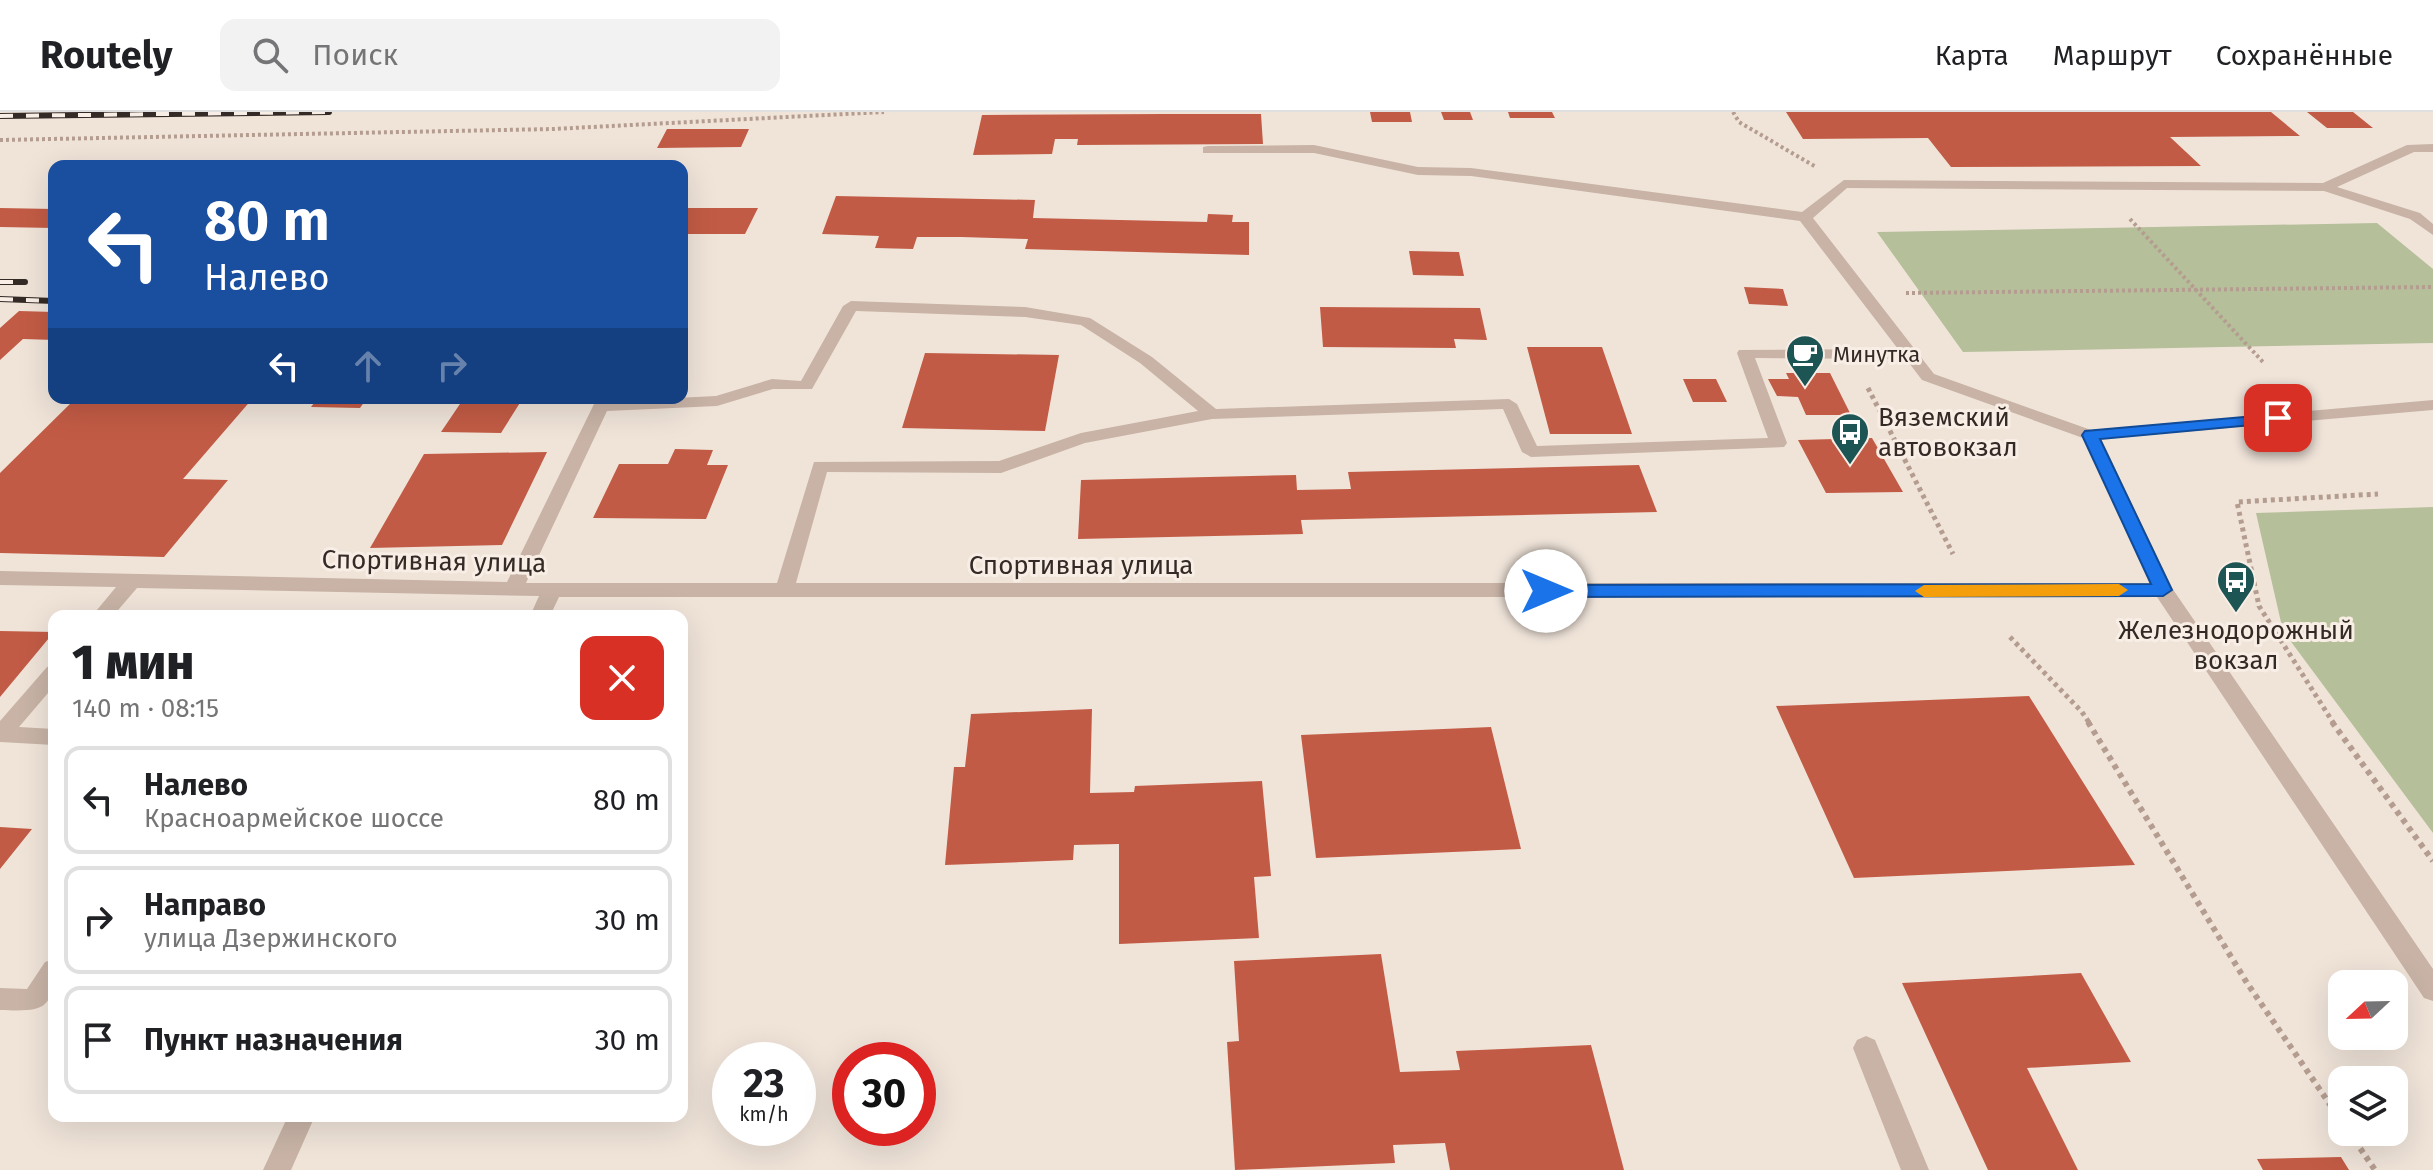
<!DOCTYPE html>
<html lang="ru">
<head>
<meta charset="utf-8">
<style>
	:root { --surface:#fff; --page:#f2f2f2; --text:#202124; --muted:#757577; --line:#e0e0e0 }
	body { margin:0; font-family:"Fira Sans",sans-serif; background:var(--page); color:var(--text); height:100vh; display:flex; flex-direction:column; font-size:30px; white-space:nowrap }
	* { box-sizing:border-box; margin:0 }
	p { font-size:26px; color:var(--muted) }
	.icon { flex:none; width:44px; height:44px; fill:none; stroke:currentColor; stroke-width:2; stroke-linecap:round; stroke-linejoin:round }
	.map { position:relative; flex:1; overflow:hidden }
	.sheet { position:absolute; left:48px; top:498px; width:640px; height:512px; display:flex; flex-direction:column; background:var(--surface); border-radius:16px; box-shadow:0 8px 32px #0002 }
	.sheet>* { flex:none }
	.banner { position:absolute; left:48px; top:48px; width:640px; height:244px; border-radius:16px; box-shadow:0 8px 32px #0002; background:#1a4fa0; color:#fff; overflow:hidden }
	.needle { width:52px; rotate:248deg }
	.controls { position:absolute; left:2328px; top:858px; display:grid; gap:16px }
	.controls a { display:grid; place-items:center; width:80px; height:80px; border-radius:16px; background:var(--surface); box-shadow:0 8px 32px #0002; font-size:40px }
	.speed { position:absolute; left:712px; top:930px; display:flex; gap:16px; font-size:40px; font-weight:700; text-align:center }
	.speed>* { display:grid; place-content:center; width:104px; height:104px; border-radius:50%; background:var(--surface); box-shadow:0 8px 32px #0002; line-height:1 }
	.speed small { font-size:20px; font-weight:400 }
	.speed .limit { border:12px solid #d22; background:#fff; color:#111 }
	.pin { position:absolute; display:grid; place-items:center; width:68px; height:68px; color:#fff; margin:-34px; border-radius:16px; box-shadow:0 4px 12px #0006 }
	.me { position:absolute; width:88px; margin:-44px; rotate:90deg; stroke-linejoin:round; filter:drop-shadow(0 0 6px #0008) }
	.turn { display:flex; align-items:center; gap:28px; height:168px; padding:0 24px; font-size:36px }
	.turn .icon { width:104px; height:104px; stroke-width:2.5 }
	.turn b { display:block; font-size:56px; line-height:68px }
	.lanes { display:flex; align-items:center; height:76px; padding:0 24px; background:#0003; justify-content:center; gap:40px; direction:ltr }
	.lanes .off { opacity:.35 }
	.round { display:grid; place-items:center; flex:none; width:84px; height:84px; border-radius:16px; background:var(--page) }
	.head { display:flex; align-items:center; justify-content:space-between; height:136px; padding:0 24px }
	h1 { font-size:48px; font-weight:800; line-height:60px }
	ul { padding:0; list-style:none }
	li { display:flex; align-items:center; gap:24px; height:108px; margin:0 16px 12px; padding:0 8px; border:4px solid var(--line); border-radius:16px }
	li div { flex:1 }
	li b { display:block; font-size:30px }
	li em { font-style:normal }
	header { display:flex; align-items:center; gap:48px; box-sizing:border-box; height:112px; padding:0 40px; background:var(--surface); border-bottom:2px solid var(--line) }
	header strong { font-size:38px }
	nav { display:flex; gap:44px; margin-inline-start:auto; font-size:28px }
	.search { width:560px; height:72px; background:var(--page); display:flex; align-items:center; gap:20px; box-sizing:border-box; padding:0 28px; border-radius:16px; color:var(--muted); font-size:30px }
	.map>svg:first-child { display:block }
	.green { fill:#b5bf9a }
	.building { fill:#c25b45 }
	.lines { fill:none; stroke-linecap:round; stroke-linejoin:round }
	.path-far2 { stroke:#b49d90; stroke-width:4; stroke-dasharray:3 3; stroke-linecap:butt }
	.path-far1 { stroke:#b49d90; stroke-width:5; stroke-dasharray:4 4; stroke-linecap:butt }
	.path { stroke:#b49d90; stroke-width:6; stroke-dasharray:5 5; stroke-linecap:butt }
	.minor { fill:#c8b3a6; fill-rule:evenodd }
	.rail-casing { stroke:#342a26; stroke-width:6 }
	.rail { stroke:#f8eee5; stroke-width:4; stroke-dasharray:13; stroke-linecap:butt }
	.route { fill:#1a73e8; stroke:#114b97; stroke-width:2 }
	.slow { fill:#f59e0b }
	.labels { text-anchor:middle; stroke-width:6; stroke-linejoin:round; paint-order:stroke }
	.far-poi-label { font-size:22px; fill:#342a26; stroke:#f8eee5; text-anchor:start }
	.poi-label { font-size:26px; fill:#342a26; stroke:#f8eee5; text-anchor:start }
	.street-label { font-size:26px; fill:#342a26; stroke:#f8eee5 }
</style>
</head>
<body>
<header>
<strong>Routely</strong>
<div class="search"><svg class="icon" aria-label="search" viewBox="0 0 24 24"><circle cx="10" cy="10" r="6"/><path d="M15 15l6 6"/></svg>Поиск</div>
<nav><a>Карта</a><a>Маршрут</a><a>Сохранённые</a></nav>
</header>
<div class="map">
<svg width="2433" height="1058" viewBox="0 0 2433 1058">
	<rect width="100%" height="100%" fill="#f0e4d9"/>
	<path class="green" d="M2377,111L2433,157V231L1963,240L1877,120Z
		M2433,395V721L2283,519L2256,401Z"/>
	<path class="building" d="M1370,0H1410L1412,10H1372Z
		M1441,0H1470L1473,8H1444Z
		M1508,0H1552L1555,6H1510Z
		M1786,0H2271L2300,24L2170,25L2201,54L1951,55L1928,26L1803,27Z
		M2307,0H2353L2373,16H2327Z
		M1165,2H1261L1263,32L1077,33L1078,27H1055L1052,42L973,43L982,3Z
		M667,17H749L741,35L657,36Z
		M836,84L1035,88L1033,106L1207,110L1208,102L1233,103L1232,110H1249V143L1025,137L1028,127L961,125H917L913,137L875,136L879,124L822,122Z
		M0,96L54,97V116L0,115Z
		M682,96H758L745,122H682Z
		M1409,139L1459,140L1464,164L1413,163Z
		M1744,175L1783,177L1788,194L1749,192Z
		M1320,195L1480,196L1487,228L1454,227L1456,236L1323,235Z
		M19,199L54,200V228L23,227L0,248V216Z
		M1527,235H1602L1632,322H1550Z
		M925,241L1059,243L1045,319L902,316Z
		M1786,261H1830L1851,303H1806L1798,285L1777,284L1768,267H1789Z
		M1683,267H1716L1727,290H1693Z
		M76,286H253L183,367L228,368L164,445L0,441V361Z
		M318,286H367L360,296L311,295Z
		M464,286H523L501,321L441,320Z
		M1872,326L1903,380L1826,381L1798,328Z
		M675,337L713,338L707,353H728L706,407L593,406L619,352H668Z
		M547,340L502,433L370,436L424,342Z
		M1639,353L1657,400L1301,408L1303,422L1078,427L1081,368L1296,363L1297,378L1351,377L1348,360Z
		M0,519L54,520L0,585Z
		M2029,584L2135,753L1854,766L1776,594Z
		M1092,597L1090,681L1134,680L1135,674L1262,669L1271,764L1254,765L1259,826L1119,832V732L1074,733L1073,748L945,753L954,655H965L971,602Z
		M1491,615L1521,737L1316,746L1301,623Z
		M0,715L32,717L0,757Z
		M1381,842L1400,960L1460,958L1456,939L1591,933L1624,1058H1450L1445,1031L1393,1033L1395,1051L1235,1058L1227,930L1239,929L1234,849Z
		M2081,861L2131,950L2027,956L2078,1058H1988L1902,871Z
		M2341,1045L2349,1058H2263L2257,1047Z"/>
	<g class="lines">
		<path class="path-far2" d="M1733,0L1739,10L1816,55
			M0,28L553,17L884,0
			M2130,107L2263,250
			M1906,181L2433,175"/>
		<path class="path-far1" d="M1868,276L1953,442
			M2010,525L2082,600L2090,612
			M2334,612L2259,494L2237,390L2378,382"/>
		<path class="path" d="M2088,610L2247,871L2342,1010
			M2332,610L2433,749
			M2349,1020L2375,1058"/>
		<path class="minor" d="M2433,32V40H2414L2337,75L2420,101L2433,112V123L2410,107L2324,79L1847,76L1813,106L1934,262L2091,318L2433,288V298L2101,327L2172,476L2433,857V889L2424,886L2157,485H559L550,504H530L539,484L137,476L113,504H92L116,475L0,473V459L507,470L595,290L716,284L772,267L801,269L843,194L851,189L1025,195L1090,206L1152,245L1216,297L1509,287L1517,292L1537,334L1768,326L1737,241L1739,238L1898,237L1800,109L1471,64L1418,63L1314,41H1203V35L1208,34L1314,33L1418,55L1471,56L1802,100L1844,68L2323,71L2407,33ZM856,199L1025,205L1081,213L1140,251L1198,299L1081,321L999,349L814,350L777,471H526L607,299L717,294L773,277H812ZM1755,246L1906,247L1922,268L2083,326L2150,471H796L827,360L1001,361L1085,331L1212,307L1503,297L1522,340L1531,345L1784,335L1787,331Z
			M54,552V574L19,615L54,617V633L0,630V609L47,555Z
			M54,847C54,897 48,900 0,898V876L27,877L45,850Z
			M1866,924L1875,928L1929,1058H1901L1853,936L1857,928Z
			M288,1004H315L291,1058H263Z"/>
		<defs>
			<path id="rail" d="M0,4L329,0
				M0,170H25
				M0,187L54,189"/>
		</defs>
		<use href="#rail" class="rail-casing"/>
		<use href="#rail" class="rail"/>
	</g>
	<path class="route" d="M2278,302L2286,306L2284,310L2100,327L2172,478L2163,484L1546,485L1537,479L1546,473L2151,472L2082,323L2085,319Z"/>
	<path class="slow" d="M2119,472L2128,478L2119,484L1924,485L1915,479L1924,473Z"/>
	<defs>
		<symbol id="cafe-pin" viewBox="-11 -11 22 30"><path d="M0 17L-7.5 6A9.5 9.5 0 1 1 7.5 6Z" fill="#1d5454" stroke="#f8eee5"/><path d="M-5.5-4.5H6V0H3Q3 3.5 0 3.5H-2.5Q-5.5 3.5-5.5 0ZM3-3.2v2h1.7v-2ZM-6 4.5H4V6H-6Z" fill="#fff"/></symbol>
		<symbol id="bus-pin" viewBox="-11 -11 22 30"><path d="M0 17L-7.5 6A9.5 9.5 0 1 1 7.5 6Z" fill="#1d5454" stroke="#f8eee5"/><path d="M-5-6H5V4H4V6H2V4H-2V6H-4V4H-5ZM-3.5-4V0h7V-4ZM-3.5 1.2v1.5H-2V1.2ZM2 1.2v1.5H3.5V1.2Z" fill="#fff"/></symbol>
	</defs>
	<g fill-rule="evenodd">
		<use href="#cafe-pin" x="1783" y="220" width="44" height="60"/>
		<use href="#bus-pin" x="1828" y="298" width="44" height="60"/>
		<use href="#bus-pin" x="2214" y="446" width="44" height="60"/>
	</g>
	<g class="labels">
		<g class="far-poi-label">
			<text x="1833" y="250">Минутка</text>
		</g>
		<g class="poi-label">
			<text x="1878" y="314">Вяземский<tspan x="1878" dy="30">автовокзал</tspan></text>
			<text x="2236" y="527" text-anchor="middle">Железнодорожный<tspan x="2236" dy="30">вокзал</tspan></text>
		</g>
		<g class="street-label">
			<text transform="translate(434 449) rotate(1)" y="9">Спортивная улица</text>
			<text x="1081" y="462">Спортивная улица</text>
		</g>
	</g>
</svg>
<div class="controls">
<a><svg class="needle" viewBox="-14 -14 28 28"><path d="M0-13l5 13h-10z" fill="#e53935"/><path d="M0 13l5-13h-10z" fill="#757577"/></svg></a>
<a><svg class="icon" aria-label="layers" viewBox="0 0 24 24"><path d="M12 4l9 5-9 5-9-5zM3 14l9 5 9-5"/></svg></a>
</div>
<div class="speed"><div>23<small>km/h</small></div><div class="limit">30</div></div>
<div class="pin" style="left:2278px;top:306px;background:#d93025"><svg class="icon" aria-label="arrive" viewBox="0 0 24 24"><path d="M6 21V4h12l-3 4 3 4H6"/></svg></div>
<svg class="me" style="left:1546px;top:479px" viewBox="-20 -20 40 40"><circle r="19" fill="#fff"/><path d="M0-13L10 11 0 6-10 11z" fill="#1a73e8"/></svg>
<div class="banner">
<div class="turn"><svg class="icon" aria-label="left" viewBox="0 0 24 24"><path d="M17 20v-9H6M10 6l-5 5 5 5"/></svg><div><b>80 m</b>Налево</div></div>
<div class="lanes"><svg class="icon" aria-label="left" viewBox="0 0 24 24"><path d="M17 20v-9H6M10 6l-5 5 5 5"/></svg><svg class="icon off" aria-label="ahead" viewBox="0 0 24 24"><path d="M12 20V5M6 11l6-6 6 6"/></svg><svg class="icon off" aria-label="right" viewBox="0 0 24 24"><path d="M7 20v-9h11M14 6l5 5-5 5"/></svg></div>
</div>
<section class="sheet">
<div class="head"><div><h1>1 мин</h1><p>140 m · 08:15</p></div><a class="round" style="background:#d93025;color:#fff"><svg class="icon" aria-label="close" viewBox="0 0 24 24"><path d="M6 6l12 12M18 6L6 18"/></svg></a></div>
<ul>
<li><svg class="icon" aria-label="left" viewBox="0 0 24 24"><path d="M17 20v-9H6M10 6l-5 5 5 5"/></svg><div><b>Налево</b><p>Красноармейское шоссе</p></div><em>80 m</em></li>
<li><svg class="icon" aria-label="right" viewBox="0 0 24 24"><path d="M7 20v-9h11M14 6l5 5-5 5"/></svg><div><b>Направо</b><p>улица Дзержинского</p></div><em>30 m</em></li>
<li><svg class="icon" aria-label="arrive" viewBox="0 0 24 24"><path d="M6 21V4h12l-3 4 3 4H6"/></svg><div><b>Пункт назначения</b></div><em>30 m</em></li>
</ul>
</section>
</div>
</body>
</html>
